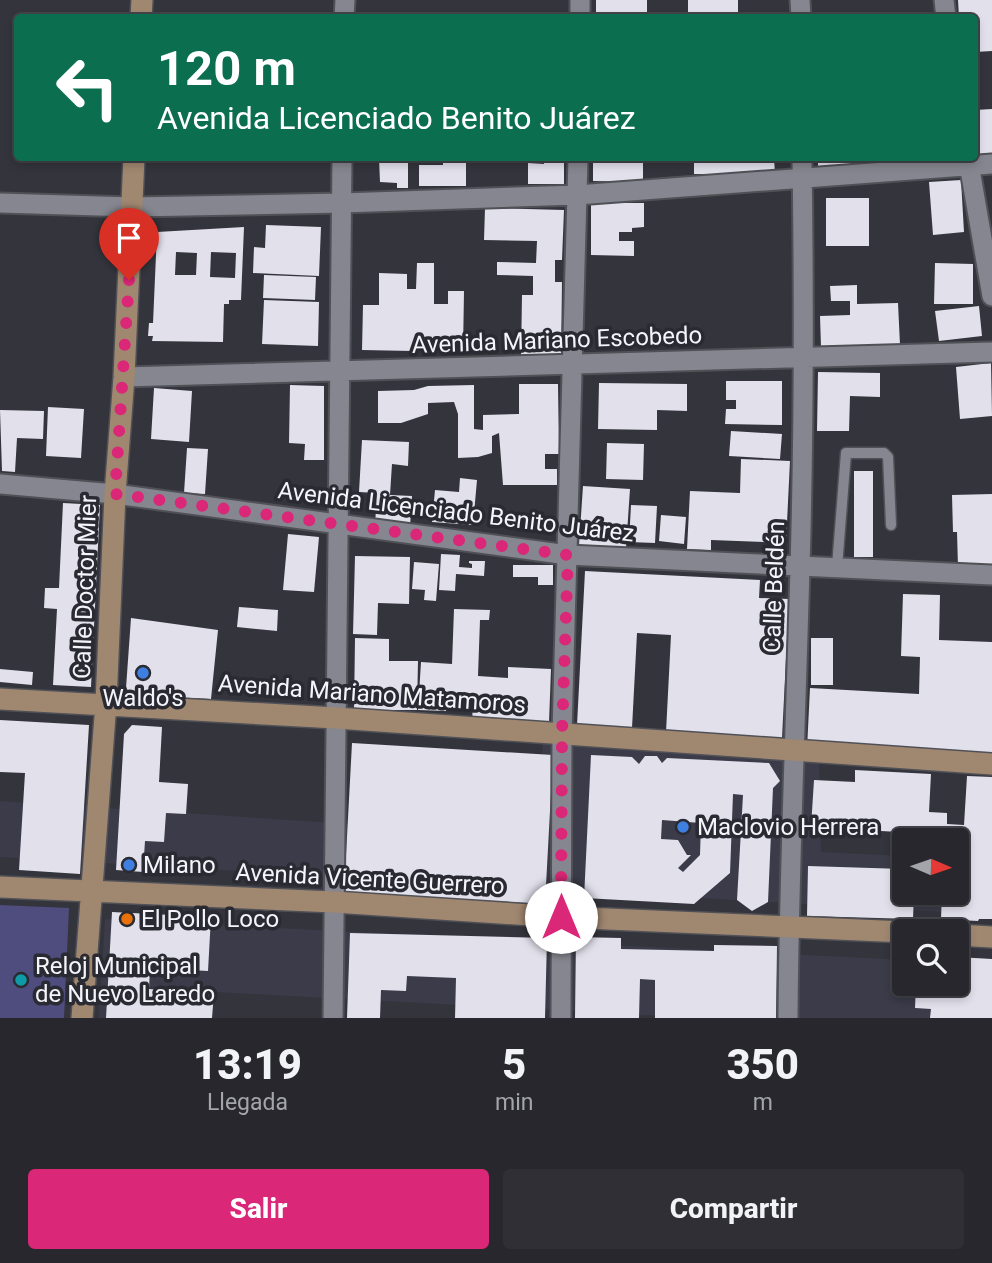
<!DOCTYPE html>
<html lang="es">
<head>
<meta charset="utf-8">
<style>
	:root { --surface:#27272d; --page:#2f2f35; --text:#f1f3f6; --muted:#a4a5aa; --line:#434449; --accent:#db2777 }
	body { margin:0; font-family:Roboto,sans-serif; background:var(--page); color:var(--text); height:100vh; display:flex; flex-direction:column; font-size:26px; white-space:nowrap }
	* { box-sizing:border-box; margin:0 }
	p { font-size:23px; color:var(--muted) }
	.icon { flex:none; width:38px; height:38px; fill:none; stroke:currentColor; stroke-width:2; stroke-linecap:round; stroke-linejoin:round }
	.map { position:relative; height:1018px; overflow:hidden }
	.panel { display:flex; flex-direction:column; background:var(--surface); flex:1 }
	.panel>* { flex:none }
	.hud { position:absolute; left:14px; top:14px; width:964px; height:147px; border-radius:7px; box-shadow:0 4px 10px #0003,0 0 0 2px var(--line); background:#0b6e4f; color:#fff; overflow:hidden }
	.needle { width:46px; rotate:92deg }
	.fabs { position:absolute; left:892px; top:828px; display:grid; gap:14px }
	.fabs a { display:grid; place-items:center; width:77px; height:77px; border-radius:7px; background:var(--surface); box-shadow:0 4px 10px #0003,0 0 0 2px var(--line); font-size:35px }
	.pin { position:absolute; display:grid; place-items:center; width:60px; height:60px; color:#fff; margin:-72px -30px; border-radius:50% 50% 50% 0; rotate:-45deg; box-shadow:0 0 7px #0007 }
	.pin .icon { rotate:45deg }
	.me { position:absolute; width:77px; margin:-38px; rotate:0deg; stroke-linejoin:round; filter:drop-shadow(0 0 5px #0008) }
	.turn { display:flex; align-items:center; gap:24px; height:147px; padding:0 28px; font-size:32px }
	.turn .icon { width:91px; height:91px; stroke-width:2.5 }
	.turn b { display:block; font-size:49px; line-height:60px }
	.eta { display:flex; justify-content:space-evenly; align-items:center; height:119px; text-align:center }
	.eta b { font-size:42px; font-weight:800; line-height:49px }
	.button { display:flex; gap:14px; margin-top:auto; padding:14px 28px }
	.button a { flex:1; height:80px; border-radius:7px; background:var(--accent); color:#fff; font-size:28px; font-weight:800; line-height:80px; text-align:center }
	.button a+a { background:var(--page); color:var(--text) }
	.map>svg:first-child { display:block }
	.built { fill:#3b3b49 }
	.green { fill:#4e4d7d }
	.building { fill:#e1e0eb; fill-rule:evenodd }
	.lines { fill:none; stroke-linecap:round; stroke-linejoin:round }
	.lane-casing { stroke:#505057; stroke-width:13 }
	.street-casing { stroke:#505057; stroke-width:23 }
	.secondary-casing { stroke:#505057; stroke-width:24 }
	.lane { stroke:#85868f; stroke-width:10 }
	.street { stroke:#85868f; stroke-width:19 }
	.secondary { stroke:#a08770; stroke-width:21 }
	.route { stroke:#db2777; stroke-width:12; stroke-dasharray:0 21.6 }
	.shop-dot { fill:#3f7fe0; stroke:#2a2a32; stroke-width:2.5 }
	.food-dot { fill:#e8710a; stroke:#2a2a32; stroke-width:2.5 }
	.culture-dot { fill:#0f9aa8; stroke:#2a2a32; stroke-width:2.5 }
	.labels { text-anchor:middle; stroke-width:7; stroke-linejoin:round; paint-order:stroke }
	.street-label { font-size:24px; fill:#f4f4fa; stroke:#2a2a32 }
	.poi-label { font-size:24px; fill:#f4f4fa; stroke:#2a2a32; text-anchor:start }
</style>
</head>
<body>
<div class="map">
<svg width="992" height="1018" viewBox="0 0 992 1018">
	<rect width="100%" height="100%" fill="#34343c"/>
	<path class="built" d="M543,742L819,756L821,852L905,856V892H957L992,915L0,857V801L534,836Z
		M105,919L905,960V984H957L992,1018H702L216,992L140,986L138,1018H99Z"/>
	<path class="green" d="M0,905L69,908L64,1018H0Z"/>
	<path class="building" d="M596,0H647V18H596Z
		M688,0H738V15H752V18H718V15L688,14Z
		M958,0H992V51L975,52V18H959Z
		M830,13H865V18H830Z
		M992,109V154L978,155L975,110Z
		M379,158H408V188H397V183L380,182Z
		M443,158H466V186H419V165H443Z
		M544,158H564V184H528V163L544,164Z
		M593,158H643V182L593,181Z
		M694,158H774L775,174H694Z
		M818,158H854V168H818Z
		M961,180L964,232L933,235L929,182Z
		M826,198H869V246H826Z
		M591,203H644V227L632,228V232H619V241H634V256L591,255Z
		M485,208L564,210L562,260H555V282H562L561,358L521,357L522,295H533V276L497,275V262L536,263L537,241L484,240Z
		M266,225L321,227L319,276L253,273L254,247L265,248Z
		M244,227L241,300H229V304H224L223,342L152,341L153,336H148L149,323H153L157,232ZM176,252L197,253L196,275H175ZM211,252L236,253L235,278L210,277Z
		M417,263H434V304H448V291H464L463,352L362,350L363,305H379V273L407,274V289H416Z
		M935,263L973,264V304H934Z
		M264,275L316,277L315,300L263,298Z
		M857,285V304L898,303L900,345L821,347L820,316L850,315V301H831L830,286Z
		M264,300L319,302L318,346L262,344Z
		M979,306L982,336L939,341L935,311Z
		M991,363L992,416L960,419L956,367Z
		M818,372L880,373V397L850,396L849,431H817Z
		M726,381H782V425L725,424L726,409H736V400H726Z
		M599,383L687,384V411L657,410V430L598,429Z
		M519,384H558L559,454H545V469H557V485H503L499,433L492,436V453L478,457L458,458V414L454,402L428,403V414L401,423H378V391L414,390L428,386L474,385V429L483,430V415L519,414Z
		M290,385L324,386V460H304L305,444L289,443Z
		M154,388L192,391L189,442L151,439Z
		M48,407L84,409L81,458L46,456Z
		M0,410L44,411L43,439L17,438L15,472L2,471Z
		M731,431L782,434L780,459L729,456Z
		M362,440L409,442L408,466L392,464L390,495L412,496L410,527L375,525L377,493L359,492Z
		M607,443L644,444L643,480L606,479Z
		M187,448L208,449L205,494L184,493Z
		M741,459L790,461L786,543L711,540V550L687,549L690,491L740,493Z
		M854,471H873V557H854Z
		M460,478L477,480L473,525L432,522L435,490L459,492Z
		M583,486L630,489L626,548L579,545Z
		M992,494V566L958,567L957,532H953L952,495Z
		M63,503L100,505L91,687L53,685L57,609L44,608L45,588H59Z
		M631,505L657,506L655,543L629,542Z
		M661,515L686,517L684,544L659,541Z
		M288,534L319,537L314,592L283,590Z
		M441,554L460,555L459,567L472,568V564L469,563V561H485L484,576L456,574L455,591L439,590Z
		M355,556L410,557L409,604L378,603L377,635L353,634Z
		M414,562L439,564L436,601L424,600L425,590L412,589Z
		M513,565H553V585H538V577H513Z
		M585,571L760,580L759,598L789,599L782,738L666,732L671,635L637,633L632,728L577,725Z
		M903,594L940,595L939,640L992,642V758L807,749L810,688L919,694L920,657L901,656Z
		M239,607L278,610L277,631L237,627Z
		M454,609L490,610L489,620H480L478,676L508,678V667L551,669L549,723L472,720L473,706L447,705L446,711L418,710L421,662L452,664Z
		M131,618L218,630L211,699L132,695L126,688Z
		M355,638L389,639V661H418L417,710H354Z
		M811,638H833V685H811Z
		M0,669L33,672L32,685L0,682Z
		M0,720L89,725L80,874L19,870L25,773L0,772Z
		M132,725L162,727L159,782L188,784L186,814L166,813L164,842L145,841L143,872L116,870L124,734Z
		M352,743L553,755L545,904L344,893Z
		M591,755L632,757L639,764L645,756H657L662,763L667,758L769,763L780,781L773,788L768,902L752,911L737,900L743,795L733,794L730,873L694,904L584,898ZM662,820L701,823L700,855L683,872L678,868L691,855H687L678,840L661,839Z
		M855,770L931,774L929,812L947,813V824L964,825L967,776L992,777V919H979L978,921L941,919L942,892H957V840H915L916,833L811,827L814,780L855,782Z
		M808,866L903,869L905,892H914L913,919L807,916Z
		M112,912L211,917L208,971L150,968L149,989L214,993L212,1018H106Z
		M350,933L547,938L545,1018H455L456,978L407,976L406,991L381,990L380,1018H347Z
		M576,937L621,938V949L714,951V945L777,946L776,1018H655V980L640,979L639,1018H575Z
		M957,957L992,959V1018H930L931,1009L915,1008L916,984H957Z
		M15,974L26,975V986H15Z"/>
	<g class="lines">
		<defs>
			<path id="lane" d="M837,567L846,453H884L888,457L891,525"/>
			<path id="street" d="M800,0L801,18
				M944,0L946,18
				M344,18L345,0
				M580,18V0
				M968,158L992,296
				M0,203L132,207L342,203L577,195L992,164
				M124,377L992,352
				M0,484L115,494L568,555L992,575
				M333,1018L342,158
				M561,1018L562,733L578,158
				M788,1018C789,867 796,717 800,567C804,430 804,294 802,158"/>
			<path id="secondary" d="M141,18L142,0
				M0,699L336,718L992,764
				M0,887L334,902L561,917L905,932
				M957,935L992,937
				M82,1018L106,703L115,494L124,377L134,158"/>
		</defs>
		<use href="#lane" class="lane-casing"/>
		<use href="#street" class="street-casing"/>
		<use href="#secondary" class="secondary-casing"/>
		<use href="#lane" class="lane"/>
		<use href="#street" class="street"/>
		<use href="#secondary" class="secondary"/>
	</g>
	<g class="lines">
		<path class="route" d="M129,280L115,494L568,555L562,733L561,917"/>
	</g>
	<g class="shop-dot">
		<circle cx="143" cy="673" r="7"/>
		<circle cx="683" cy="827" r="7"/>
		<circle cx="129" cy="865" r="7"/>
	</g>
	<circle class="food-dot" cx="127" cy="919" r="7"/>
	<circle class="culture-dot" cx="21" cy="980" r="7"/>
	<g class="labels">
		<g class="street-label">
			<text transform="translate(557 340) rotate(-2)" y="8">Avenida Mariano Escobedo</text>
			<text transform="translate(456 512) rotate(7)" y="8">Avenida Licenciado Benito Juárez</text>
			<text transform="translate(85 587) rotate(-88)" y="8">Calle Doctor Mier</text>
			<text transform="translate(774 587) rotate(-88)" y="8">Calle Beldén</text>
			<text transform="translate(372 694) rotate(4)" y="8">Avenida Mariano Matamoros</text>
			<text transform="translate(370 879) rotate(3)" y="8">Avenida Vicente Guerrero</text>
		</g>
		<g class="poi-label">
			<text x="143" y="706" text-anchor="middle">Waldo's</text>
			<text x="697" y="835">Maclovio Herrera</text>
			<text x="143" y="873">Milano</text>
			<text x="141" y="927">El Pollo Loco</text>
			<text x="35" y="974">Reloj Municipal<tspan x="35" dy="28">de Nuevo Laredo</tspan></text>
		</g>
	</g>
</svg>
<div class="fabs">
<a><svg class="needle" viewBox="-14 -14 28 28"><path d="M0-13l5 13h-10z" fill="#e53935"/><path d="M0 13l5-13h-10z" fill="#a4a5aa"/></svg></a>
<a><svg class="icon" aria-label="search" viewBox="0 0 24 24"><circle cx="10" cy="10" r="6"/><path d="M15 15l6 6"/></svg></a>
</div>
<div class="pin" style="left:129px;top:280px;background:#d93025"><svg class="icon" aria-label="arrive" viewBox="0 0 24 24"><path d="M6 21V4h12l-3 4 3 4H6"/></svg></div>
<svg class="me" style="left:561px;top:917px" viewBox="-20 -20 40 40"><circle r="19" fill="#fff"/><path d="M0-13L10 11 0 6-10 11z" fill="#db2777"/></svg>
<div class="hud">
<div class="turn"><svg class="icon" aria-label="left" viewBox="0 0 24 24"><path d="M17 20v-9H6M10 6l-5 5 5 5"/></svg><div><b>120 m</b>Avenida Licenciado Benito Juárez</div></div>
</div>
</div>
<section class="panel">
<div class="eta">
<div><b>13:19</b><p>Llegada</p></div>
<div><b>5</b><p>min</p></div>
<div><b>350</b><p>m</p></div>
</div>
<div class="button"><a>Salir</a><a>Compartir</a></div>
</section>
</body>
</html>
